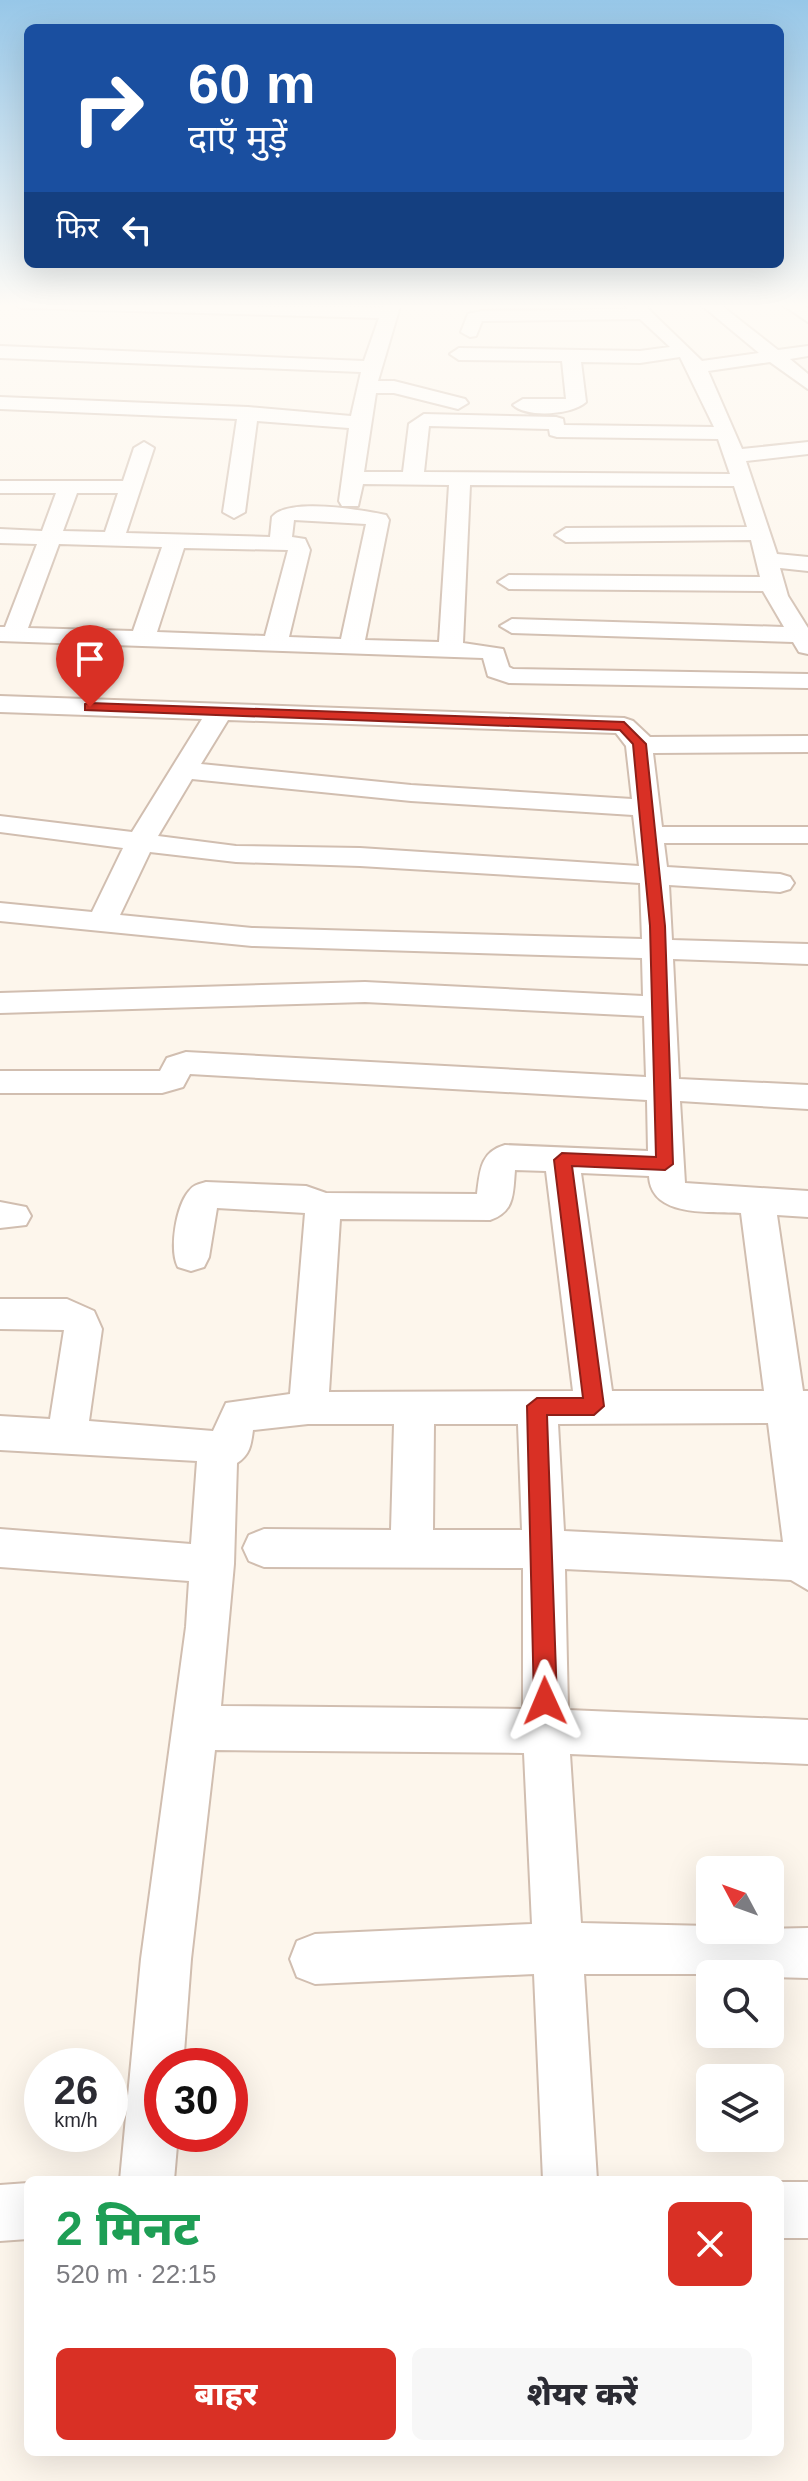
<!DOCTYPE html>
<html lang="hi">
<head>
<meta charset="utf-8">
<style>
	:root { --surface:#fff; --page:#f7f7f7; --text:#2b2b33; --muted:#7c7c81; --accent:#d93025 }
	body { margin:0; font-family:Helvetica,"Noto Sans Devanagari",sans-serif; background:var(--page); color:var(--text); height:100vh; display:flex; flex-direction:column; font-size:30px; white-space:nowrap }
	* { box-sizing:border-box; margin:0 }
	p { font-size:26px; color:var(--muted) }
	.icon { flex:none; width:44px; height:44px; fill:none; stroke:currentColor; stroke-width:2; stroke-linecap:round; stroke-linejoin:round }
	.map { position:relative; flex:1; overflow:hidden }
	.details { position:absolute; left:24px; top:2176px; width:760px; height:280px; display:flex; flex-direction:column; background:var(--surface); border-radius:12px; box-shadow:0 8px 32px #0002 }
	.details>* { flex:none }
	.guide { position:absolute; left:24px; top:24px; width:760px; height:244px; border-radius:12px; box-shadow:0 8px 32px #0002; background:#1a4fa0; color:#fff; overflow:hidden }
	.needle { width:52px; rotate:311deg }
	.fabs { position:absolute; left:696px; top:1856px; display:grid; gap:16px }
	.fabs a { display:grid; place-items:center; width:88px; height:88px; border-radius:12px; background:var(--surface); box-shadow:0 8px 32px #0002; font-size:40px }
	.speed { position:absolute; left:24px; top:2048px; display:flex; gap:16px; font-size:40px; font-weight:700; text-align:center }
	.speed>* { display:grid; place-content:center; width:104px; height:104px; border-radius:50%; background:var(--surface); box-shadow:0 8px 32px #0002; line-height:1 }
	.speed small { font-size:20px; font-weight:400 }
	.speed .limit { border:12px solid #d22; background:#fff; color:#111 }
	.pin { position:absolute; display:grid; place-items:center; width:68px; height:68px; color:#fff; margin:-82px -34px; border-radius:50% 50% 50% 0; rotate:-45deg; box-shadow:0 0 8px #0007 }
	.pin .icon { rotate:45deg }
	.me { position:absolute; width:88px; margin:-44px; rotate:359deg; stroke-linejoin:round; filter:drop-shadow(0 0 6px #0008) }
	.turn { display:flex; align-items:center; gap:28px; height:168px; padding:0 32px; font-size:36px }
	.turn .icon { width:104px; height:104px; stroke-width:2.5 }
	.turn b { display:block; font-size:56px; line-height:68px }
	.then { display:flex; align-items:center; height:76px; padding:0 32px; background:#0003; gap:16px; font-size:30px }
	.round { display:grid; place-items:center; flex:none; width:84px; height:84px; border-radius:12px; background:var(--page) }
	.summary { display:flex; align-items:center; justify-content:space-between; height:136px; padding:0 32px }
	h1 { font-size:48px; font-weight:800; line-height:60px; color:#1e9e55 }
	.action { display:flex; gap:16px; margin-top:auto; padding:16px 32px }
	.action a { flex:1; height:92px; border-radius:12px; background:var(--accent); color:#fff; font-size:32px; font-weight:800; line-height:92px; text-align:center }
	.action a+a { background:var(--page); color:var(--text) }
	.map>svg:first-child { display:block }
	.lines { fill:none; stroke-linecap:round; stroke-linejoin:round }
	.minor-casing { stroke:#d1beb0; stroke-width:4 }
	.minor { fill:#fff; fill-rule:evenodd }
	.route { fill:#d93025; stroke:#8d1f18; stroke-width:2 }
</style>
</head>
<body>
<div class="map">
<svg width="808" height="2481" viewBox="0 0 808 2481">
	<rect width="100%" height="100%" fill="#fdf6ec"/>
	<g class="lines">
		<defs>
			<path id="minor" d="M13,303L383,308L385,303H401L378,381H394L465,399L468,403L458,409L394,393H376L364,472H403L409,424L424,414L556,417L563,419L564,425L714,427L680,357L640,363L581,362L586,402C572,415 527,418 513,405L523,399H566L562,361L459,360L450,354L459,348L640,351L670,347L640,319L482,321L476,336L470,337L461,332L468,314L481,311L628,309L624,303H642L702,361L759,353L699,303H718L778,350L808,346V356L790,359L808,374V389L770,362L708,371L742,449L808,442V454L746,461L777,554L808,557V571L780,568L788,596L808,628V654L799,652L793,642L512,633L500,626L512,619L784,627L763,591L509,589L498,582L509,575L760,577L751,540L566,542L555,535L566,528L747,527L734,486L470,485L463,643L503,649L509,667L513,669L808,674V688L509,683L488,676L483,658L0,641V627H5L37,544L0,543V529L42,531L56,493H0V481H123L134,448L144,442L154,448L126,533L270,537L272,517C288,497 362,510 386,515L389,520L365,640L439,642L449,485L363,484L358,506H342L339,501L349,428L257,421L245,512L234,518L223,512L237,419L0,409V397L248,407L351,416L361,372L0,358V346L364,361L379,318L22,308ZM429,426L549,429L550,435L557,437L718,439L730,474L424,472ZM77,493H118L105,532L63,531ZM294,520L366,524L341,639L289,637L310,550L305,539L292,537ZM59,544L162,547L133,631L28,628ZM184,548L288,550L265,636L157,632Z
				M780,303H800L808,309V322Z
				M0,696L624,718L633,721L650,737L808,736V752L653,753L662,827H808V843H664L667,867L780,874L790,877L794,883L790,889L780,892L669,885L672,940L808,944V964L673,959L679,1079L808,1085V1109L680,1101L685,1183L808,1191V1217L777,1215L803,1391H808V1590L791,1580L565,1569L568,1710L808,1720V1764L570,1754L581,1923L710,1926V1930L808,1928V1978L770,1977V1974H584L597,2180H543L534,1974L315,1984L297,1977L290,1959L297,1941L315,1934L532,1924L524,1753L215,1750L191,1959L183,2066H162V2134H178L174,2180H120L141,1959L186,1627L189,1581L0,1567V1529L191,1544L197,1461L0,1450V1416L50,1419L64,1330L0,1329V1299H67L94,1311L102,1329L89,1421L213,1431L226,1403L290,1394L305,1213L217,1208L209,1257L204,1267L191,1271L178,1267C169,1250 176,1206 189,1191C193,1185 199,1184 206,1182L306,1186L326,1193L477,1194C480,1171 480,1152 505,1145L648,1151L647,1100L190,1074L183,1087L162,1093H0V1071H160L167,1058L186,1052L646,1077L644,1016L365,1002L0,1013V993L365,982L643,996L642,958L252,946L0,921V903L92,912L123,848L0,832V816L132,832L202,719L0,712ZM228,720L616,733L626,746L632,799L411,785L201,764ZM192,779L411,801L633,815L639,866L360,848L236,846L158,836ZM150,852L236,862L360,866L640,883L642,939L252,928L120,915ZM515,1170L546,1171L573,1391L329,1392L340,1219L490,1220C515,1212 513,1193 515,1170ZM581,1173L649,1176C651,1218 710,1211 741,1213L764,1391H612ZM768,1423L783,1542L564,1531L558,1424ZM308,1424H394L391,1530L264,1529L249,1535L243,1548L249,1561L264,1567L523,1568V1709L221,1706L234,1564L237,1463C250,1455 251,1445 253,1430ZM434,1424H518L522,1530H433Z
				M0,1202L26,1207L31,1216L26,1225L0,1228Z
				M780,2182H808V2238H780Z
				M28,2183V2239L0,2241V2185Z"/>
		</defs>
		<use href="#minor" class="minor-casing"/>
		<use href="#minor" class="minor"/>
	</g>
	<linearGradient id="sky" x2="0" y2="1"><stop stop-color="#97c7e8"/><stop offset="0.47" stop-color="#fefbf6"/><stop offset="1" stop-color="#fefbf6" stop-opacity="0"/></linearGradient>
	<rect width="808" height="650" fill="url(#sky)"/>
	<path class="route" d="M90,703L624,722L646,744L665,926L673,1164L665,1170L572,1166L604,1406L594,1415H547L557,1701L553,1708L545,1712L537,1708L534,1701L527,1406L537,1398H583L554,1160L562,1153L656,1157L650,926L633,744L620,730L85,710V704Z"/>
</svg>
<div class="fabs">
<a><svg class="needle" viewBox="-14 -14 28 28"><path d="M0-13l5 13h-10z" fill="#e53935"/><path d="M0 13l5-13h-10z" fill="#7c7c81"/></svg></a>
<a><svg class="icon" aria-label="search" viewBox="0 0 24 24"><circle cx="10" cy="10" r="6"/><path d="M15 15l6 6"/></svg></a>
<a><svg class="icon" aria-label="layers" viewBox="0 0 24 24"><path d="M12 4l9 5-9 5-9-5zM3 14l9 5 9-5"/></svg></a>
</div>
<div class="speed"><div>26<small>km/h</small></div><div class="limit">30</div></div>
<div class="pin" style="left:90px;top:707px;background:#d93025"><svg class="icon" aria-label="arrive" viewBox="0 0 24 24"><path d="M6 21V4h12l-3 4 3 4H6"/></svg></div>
<svg class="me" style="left:545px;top:1701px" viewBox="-20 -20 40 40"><path d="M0-17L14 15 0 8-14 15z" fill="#d93025" stroke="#fff" stroke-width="4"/></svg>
<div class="guide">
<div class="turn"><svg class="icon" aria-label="right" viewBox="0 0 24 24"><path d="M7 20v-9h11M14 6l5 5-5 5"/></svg><div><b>60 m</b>दाएँ मुड़ें</div></div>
<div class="then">फिर<svg class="icon" aria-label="left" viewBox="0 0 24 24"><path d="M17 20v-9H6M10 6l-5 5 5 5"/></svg></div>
</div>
<section class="details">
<div class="summary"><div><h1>2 मिनट</h1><p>520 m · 22:15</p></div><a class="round" style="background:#d93025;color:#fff"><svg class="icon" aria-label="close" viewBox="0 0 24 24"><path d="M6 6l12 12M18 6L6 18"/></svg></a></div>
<div class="action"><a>बाहर</a><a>शेयर करें</a></div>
</section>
</div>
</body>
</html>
